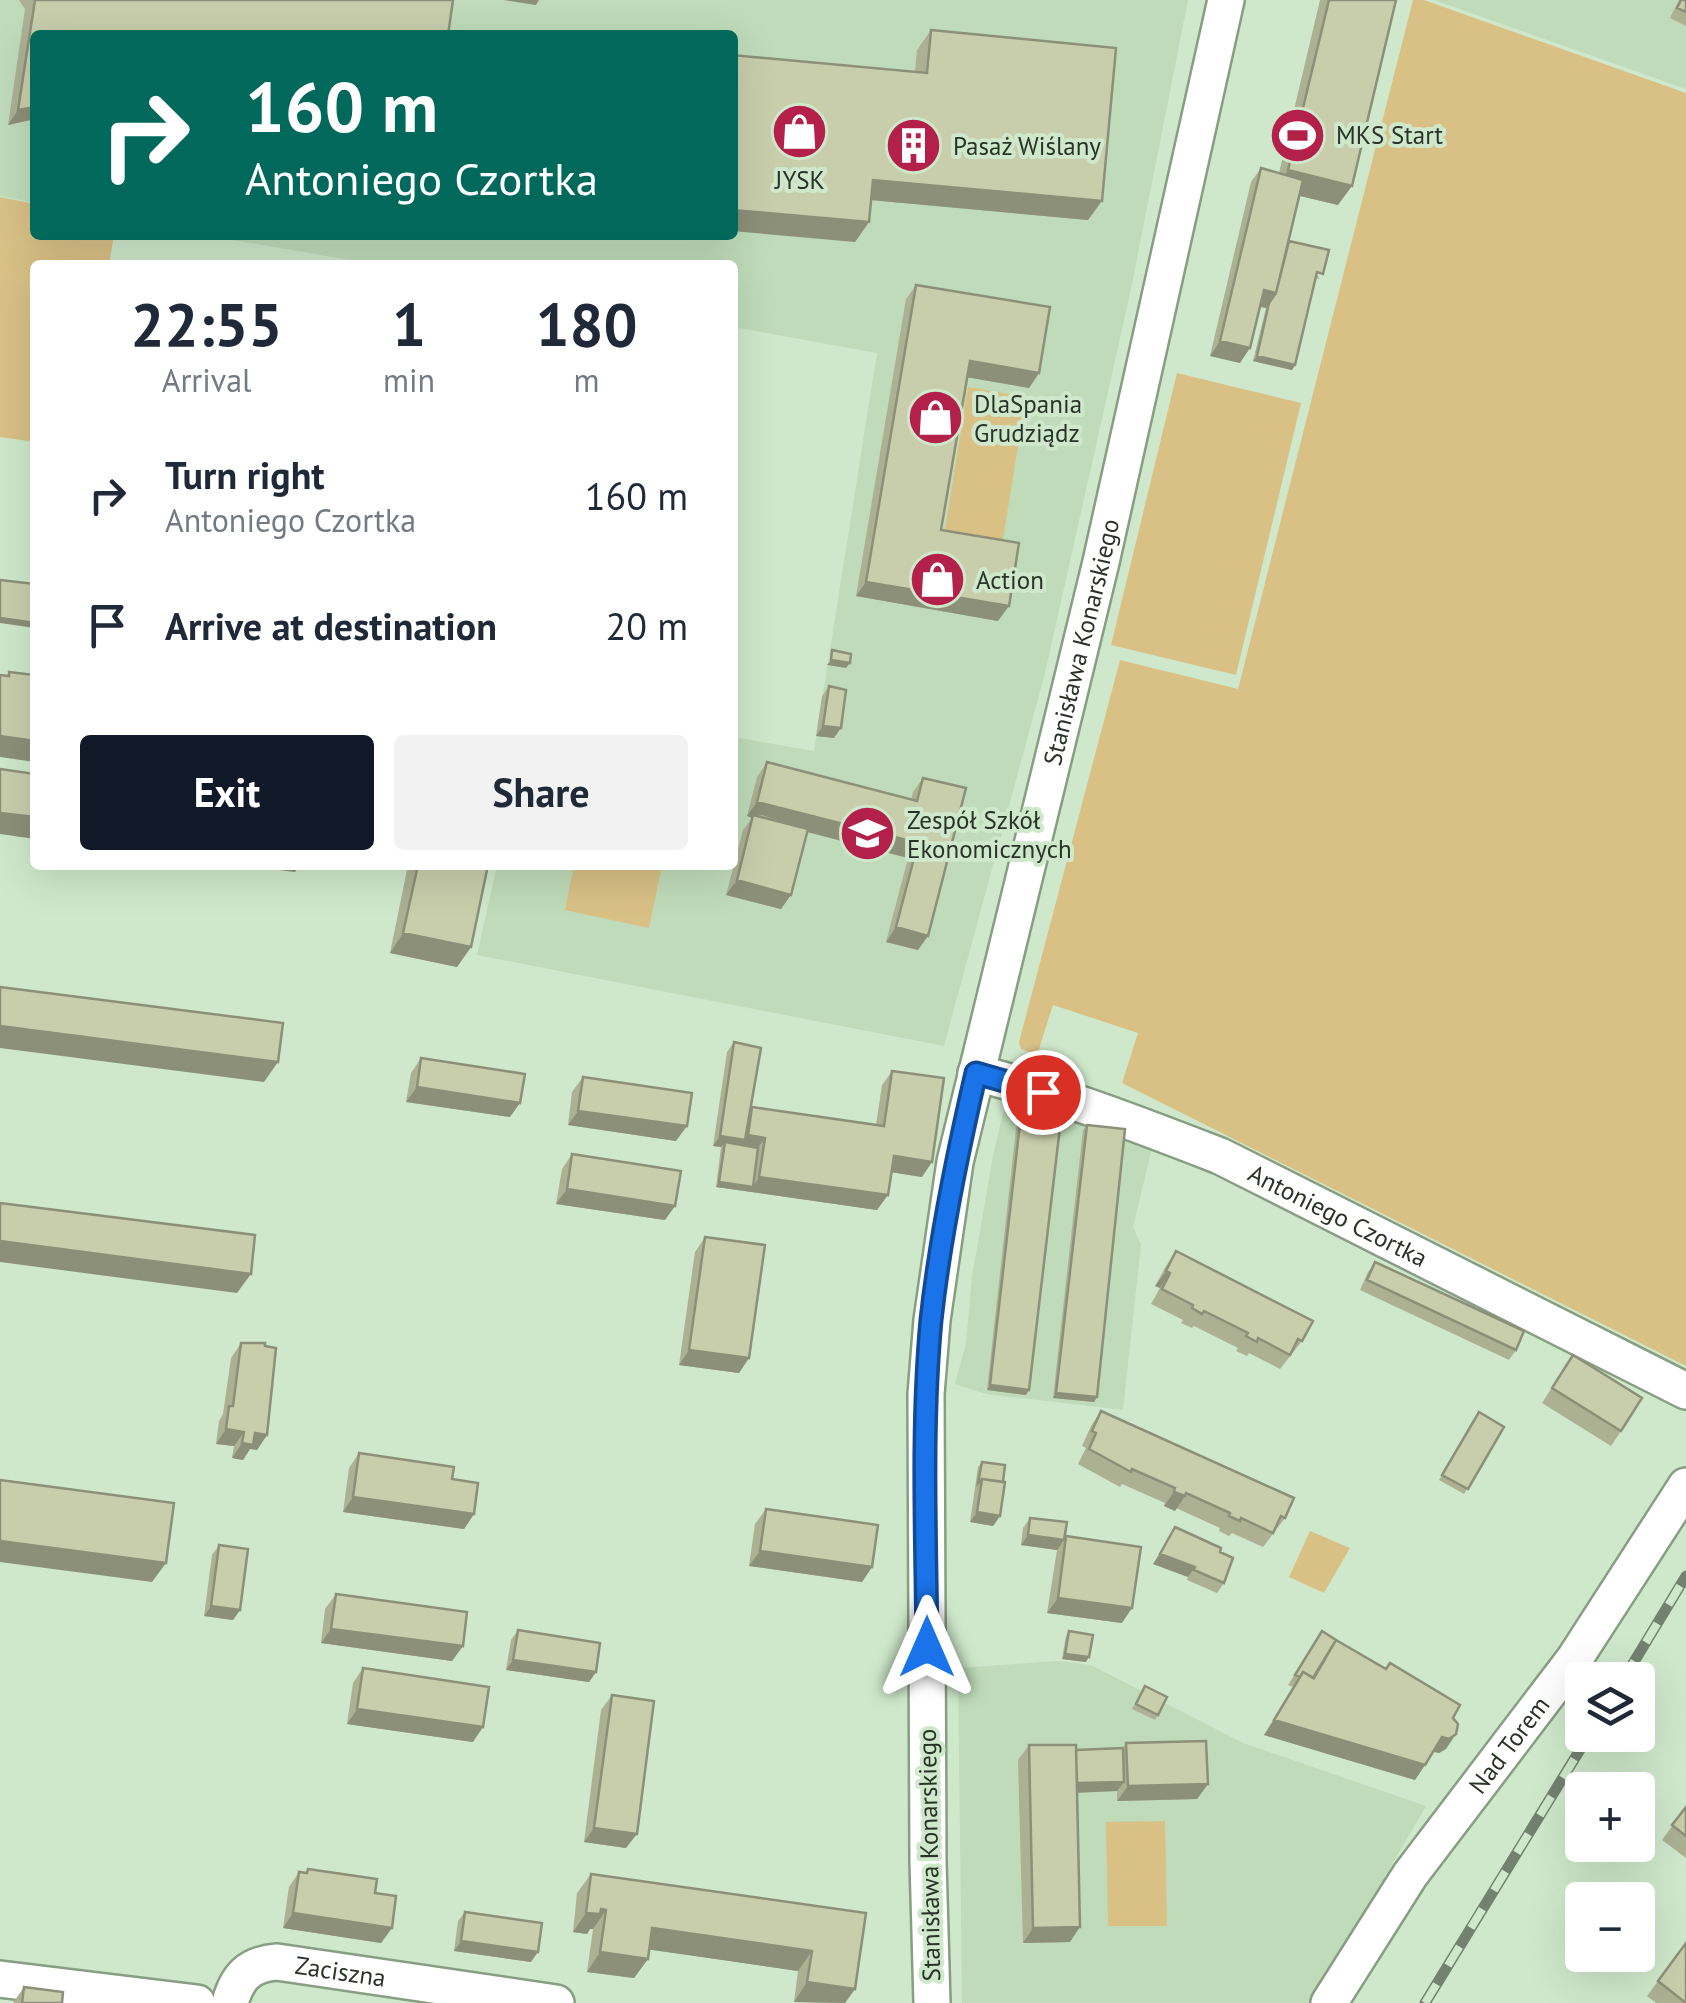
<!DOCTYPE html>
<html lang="en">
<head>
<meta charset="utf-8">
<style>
	:root { --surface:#fff; --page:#f2f2f3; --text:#1f2937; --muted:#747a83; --accent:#111827 }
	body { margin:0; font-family:"PT Sans",sans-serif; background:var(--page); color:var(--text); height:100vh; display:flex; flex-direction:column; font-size:38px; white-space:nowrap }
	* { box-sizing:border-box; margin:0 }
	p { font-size:32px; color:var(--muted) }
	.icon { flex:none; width:55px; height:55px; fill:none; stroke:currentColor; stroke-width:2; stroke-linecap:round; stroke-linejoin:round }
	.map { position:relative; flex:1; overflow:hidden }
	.panel { position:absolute; left:30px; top:260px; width:708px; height:610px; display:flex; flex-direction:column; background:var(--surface); border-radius:10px; box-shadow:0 10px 40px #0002 }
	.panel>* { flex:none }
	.banner { position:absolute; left:30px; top:30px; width:708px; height:210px; border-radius:10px; box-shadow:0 10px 40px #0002; background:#00695c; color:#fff; overflow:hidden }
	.buttons { position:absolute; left:1565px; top:1662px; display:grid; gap:20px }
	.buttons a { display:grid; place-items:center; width:90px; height:90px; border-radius:10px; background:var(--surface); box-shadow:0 10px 40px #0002; font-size:50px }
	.pin { position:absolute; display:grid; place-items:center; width:85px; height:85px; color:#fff; margin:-42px; border:5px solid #fff; border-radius:50%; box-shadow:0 2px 10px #0007 }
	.me { position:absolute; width:110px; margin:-55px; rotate:0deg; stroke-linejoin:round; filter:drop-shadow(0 0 8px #0008) }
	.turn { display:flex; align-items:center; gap:35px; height:210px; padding:0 50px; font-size:45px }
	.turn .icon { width:130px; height:130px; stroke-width:2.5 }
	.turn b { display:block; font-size:70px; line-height:85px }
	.eta { display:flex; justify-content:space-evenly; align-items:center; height:170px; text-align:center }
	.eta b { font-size:60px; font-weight:700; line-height:70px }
	.cta { display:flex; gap:20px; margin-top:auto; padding:20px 50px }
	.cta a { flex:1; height:115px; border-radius:10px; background:var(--accent); color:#fff; font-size:40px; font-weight:700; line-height:115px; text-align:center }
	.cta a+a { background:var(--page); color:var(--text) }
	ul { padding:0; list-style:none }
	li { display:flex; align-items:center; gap:30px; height:130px; padding:0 50px }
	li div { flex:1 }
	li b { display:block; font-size:38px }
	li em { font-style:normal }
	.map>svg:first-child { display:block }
	.built { fill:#bfdbb9 }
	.green { fill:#d9c186 }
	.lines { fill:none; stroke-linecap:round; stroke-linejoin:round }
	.minor-casing { stroke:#879e83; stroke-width:40 }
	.minor { stroke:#fff; stroke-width:35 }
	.rail-casing { stroke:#72826f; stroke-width:11 }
	.rail { stroke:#cfe8cb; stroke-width:8; stroke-dasharray:22; stroke-linecap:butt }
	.wall { fill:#acb194 }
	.shaded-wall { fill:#8c9078 }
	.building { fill:#c8ceac; stroke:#8c9078; stroke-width:2.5 }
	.route-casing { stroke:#114b97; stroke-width:25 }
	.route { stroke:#1a73e8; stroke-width:18 }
	.labels { text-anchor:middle; stroke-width:8; stroke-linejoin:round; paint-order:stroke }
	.poi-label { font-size:25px; fill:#293328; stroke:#cfe8cb; text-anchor:start }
	.street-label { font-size:25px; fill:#293328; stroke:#cfe8cb }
</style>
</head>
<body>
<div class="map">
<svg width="1686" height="2003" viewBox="0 0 1686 2003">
	<rect width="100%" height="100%" fill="#cfe8cb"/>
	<path class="built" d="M0,0H1188L1131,289L1045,673L944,1046L477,955L497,865H732L733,737L814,751L877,353L733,327L732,265H379L204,235H732V35H35V203L0,196Z
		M1434,0H1686V89Z
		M1016,1103L1036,1104L1152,1148L1133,1227L1141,1245L1123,1410L986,1394L955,1384L966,1343L972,1276L994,1151L1003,1113Z
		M1058,1661L1091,1665L1243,1743L1426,1806L1311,2003H962L958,1668Z"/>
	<path class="green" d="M1413,0H1424L1686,93V1366L1122,1083L1138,1033L1053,1005L1037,1055L1021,1049L1019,1042L1120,660L1238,689Z
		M0,197L35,204V235H114L109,265H35V442L0,437Z
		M1177,373L1301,403L1236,675L1111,645Z
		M968,387L1026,397L1002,545L944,535Z
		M574,865H662L649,928L565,910Z
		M1310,1531L1350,1548L1324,1593L1289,1577Z
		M1165,1821L1167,1926H1108L1106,1822Z"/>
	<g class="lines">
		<defs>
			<g id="minor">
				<path id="s1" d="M976,1073C1060,1094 1140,1125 1220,1156L1686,1391"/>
				<path d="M0,1979L197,2003"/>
				<path id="s2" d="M230,2003C237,1977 249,1964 277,1962L556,2003"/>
				<path id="s3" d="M932,2003L928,1861L926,1394L932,1320L955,1162L1101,562L1226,0"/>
				<path id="s4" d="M1329,2003L1410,1875L1575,1658L1686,1486"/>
			</g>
		</defs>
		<use href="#minor" class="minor-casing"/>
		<use href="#minor" class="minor"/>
		<defs>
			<path id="rail" d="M1623,1680L1686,1576
				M1425,2003L1589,1735"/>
		</defs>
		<use href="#rail" class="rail-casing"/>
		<use href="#rail" class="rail"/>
	</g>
	<path class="wall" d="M19,0H453L35,35V119L8,125L25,9Z
		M1320,0H1396L1338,205L1300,196L1289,241L1320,279L1316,278L1295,365L1292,370L1253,361L1266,308L1260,307L1240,363L1210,356L1251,182L1261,168L1279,173Z
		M1679,0H1686V26L1670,18Z
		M931,30L1088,220L871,200L869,222L855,242L915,72L917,50Z
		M916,285L1039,373L1029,388L967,377L941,530L998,621L856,596L906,299Z
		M829,686L834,738L816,736L822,696Z
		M767,762L911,800L913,792L923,778L918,950L886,942L908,858L807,832L781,909L726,895L743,830L752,818L747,816L757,777Z
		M408,865H488L471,947L457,967L390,953Z
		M734,1042L750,1110L752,1107L876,1125L882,1085L892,1071L922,1177L891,1172L877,1210L716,1187L721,1147L713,1146L727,1052Z
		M421,1058L510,1117L406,1102L411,1073Z
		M583,1077L676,1141L568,1125L572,1092Z
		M1022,1106L1026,1395L987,1390L1018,1111Z
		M1087,1125L1097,1397L1094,1402L1053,1398L1083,1130Z
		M572,1154L665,1220L556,1204L562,1169Z
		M705,1237L749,1358L739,1373L679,1365L695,1252Z
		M1176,1251L1302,1341L1280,1369L1249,1353L1247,1356L1236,1351L1238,1348L1194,1326L1192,1328L1181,1323L1183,1320L1151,1304L1160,1288L1155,1286L1166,1266Z
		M1375,1262L1516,1350L1509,1360L1360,1290L1368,1272Z
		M241,1343L267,1435L257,1450L250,1449L243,1460L232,1458L234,1446L216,1444L219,1421L223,1414L231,1358Z
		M1573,1355L1621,1431L1611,1446L1542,1403Z
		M1101,1411L1285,1518L1263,1547L1232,1533L1229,1536L1219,1531L1220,1528L1176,1508L1175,1511L1164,1506L1165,1503L1122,1484L1120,1487L1078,1464L1086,1448L1082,1446L1091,1426Z
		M1479,1412L1504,1427L1464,1494L1439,1480Z
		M359,1453L452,1479L474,1514L464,1529L343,1512L349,1468Z
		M982,1462L1003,1482L1000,1516L993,1526L970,1522L978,1467Z
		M766,1509L872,1567L862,1582L749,1566L755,1524Z
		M1030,1518L1064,1539L1066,1536L1122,1623L1047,1613L1057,1550L1021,1545L1023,1528Z
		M1175,1527L1220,1552L1224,1583L1217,1593L1187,1580L1188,1577L1153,1564Z
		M219,1545L240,1610L233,1620L204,1616L212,1555Z
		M336,1594L463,1646L452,1661L321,1643L325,1609Z
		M518,1630L596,1672L589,1682L506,1670L511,1640Z
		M1069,1631L1086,1662L1062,1659L1066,1636Z
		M1322,1631L1333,1645L1453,1718L1446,1749L1439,1753L1433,1752L1415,1780L1264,1735L1293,1687L1288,1685Z
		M363,1668L473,1742L347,1724L353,1683Z
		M1145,1686L1158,1715L1155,1720L1132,1709Z
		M612,1695L626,1848L584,1842L601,1710Z
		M1126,1743L1208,1784L1197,1799L1117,1801V1791L1077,1793L1070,1942L1023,1943L1018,1760L1029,1745L1076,1750L1123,1748Z
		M1686,1807V1858L1662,1840Z
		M308,1869L375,1893L392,1928L381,1943L283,1928L289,1887L299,1872L305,1873Z
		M591,1874L866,1913L855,1989L845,2003L794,2002L798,1971L649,1949L648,1959L634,1978L587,1972L593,1929H590L587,1934L573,1932L577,1893Z
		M465,1912L531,1962L454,1951L458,1921Z
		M1686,1943V2003H1656L1647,1996Z
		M24,1987L62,2003H13Z"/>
	<path class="shaded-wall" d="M504,0H539L536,5Z
		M35,107V119L8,125L18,110Z
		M1288,170L1352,186L1338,205L1275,190Z
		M873,180L1102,201L1088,220L859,199Z
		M732,210L869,222L855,242L732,231Z
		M1264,290L1276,293L1266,308L1254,305Z
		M1220,341L1250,348L1240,363L1210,356Z
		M1257,356L1295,365L1292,370L1253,361Z
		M970,361L1039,373L1029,388L959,376Z
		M866,582L1009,606L998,621L856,596Z
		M0,618L35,623V628L0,623Z
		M831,660L850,663L846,668L827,665Z
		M823,726L841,728L834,738L816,736Z
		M0,736L35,741V762L0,757Z
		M757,802L918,843L908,858L757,819L759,813L755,819L747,816Z
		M0,813L35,817V839L0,834Z
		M238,865H300L295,872Z
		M737,880L791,895L781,909L726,895Z
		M896,927L928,936L918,950L886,942Z
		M403,933L471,947L457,967L390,953Z
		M0,1026L278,1062L264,1082L0,1048Z
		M417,1087L520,1103L510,1117L406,1102Z
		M578,1111L687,1126L676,1141L568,1125Z
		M748,1135L765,1138L754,1153L725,1142L721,1147L713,1146L720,1136L745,1140Z
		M894,1156L932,1162L922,1177L883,1171Z
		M759,1177L888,1195L877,1210L716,1187L719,1182L753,1187Z
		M567,1189L675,1206L665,1220L556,1204Z
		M0,1241L251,1274L237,1293L0,1262Z
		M1166,1271L1170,1273L1160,1288L1155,1286Z
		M689,1350L749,1358L739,1373L679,1365Z
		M990,1385L1029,1390L1026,1395L987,1390Z
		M1056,1393L1097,1397L1094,1402L1053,1398Z
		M226,1429L244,1432L234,1446L216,1444Z
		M255,1433L267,1435L257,1450L250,1449L243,1460L232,1458L242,1443Z
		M1174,1492L1185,1496L1175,1511L1164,1506Z
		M353,1497L474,1514L464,1529L343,1512Z
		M977,1512L1000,1516L993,1526L970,1522Z
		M1028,1535L1064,1540L1057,1550L1021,1545Z
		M0,1541L166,1563L152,1582L0,1562Z
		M760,1551L872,1567L862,1582L749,1566Z
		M1160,1554L1195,1567L1188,1577L1153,1564Z
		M1058,1598L1132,1608L1122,1623L1047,1613Z
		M211,1606L240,1610L233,1620L204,1616Z
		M331,1629L463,1646L452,1661L321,1643Z
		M1065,1654L1089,1657L1086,1662L1062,1659Z
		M513,1660L596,1672L589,1682L506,1670Z
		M357,1709L483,1727L473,1742L347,1724Z
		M1274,1720L1425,1765L1415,1780L1264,1735Z
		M1456,1734L1446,1749L1439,1753L1431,1751L1442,1737Z
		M1124,1782L1117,1791L1066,1793L1073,1783Z
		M1208,1784L1197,1799L1117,1801L1128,1786Z
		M594,1828L637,1834L626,1848L584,1842Z
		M601,1909L606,1910L593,1929H590L587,1934L573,1932L586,1913Z
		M293,1913L392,1928L381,1943L283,1928Z
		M1080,1927L1070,1942L1023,1943L1033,1928Z
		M652,1928L812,1951L798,1971L638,1948Z
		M461,1941L538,1952L531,1962L454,1951Z
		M600,1952L648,1959L634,1978L587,1972Z
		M807,1982L855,1989L845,2003L794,2002Z"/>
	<path class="building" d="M35,0H453L448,35H35V107L18,110Z
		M1329,0H1396L1352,186L1288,170Z
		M1681,0H1686V12L1677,8Z
		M931,30L1116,48L1102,201L873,180L869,222L732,210V55L927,73Z
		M1261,168L1303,180L1276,293L1264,290L1250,348L1220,341Z
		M1289,241L1329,250L1323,274L1317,272L1295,365L1257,356L1269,303L1276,293Z
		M916,285L1050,307L1039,373L970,361L941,530L1019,543L1009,606L866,582Z
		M0,580L35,584V623L0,618Z
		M832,650L851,654L850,663L831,660Z
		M9,672L35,675V741L0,736V675L9,676Z
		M829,686L846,690L841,728L823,726Z
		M767,762L917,801L923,778L966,788L928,936L896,927L918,843L757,802Z
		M0,769L35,774V817L0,813Z
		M759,813L797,824L796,826L758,816Z
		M753,815L808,829L791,895L737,880Z
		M418,865H488L471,947L403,933Z
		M0,987L283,1023L278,1062L0,1026Z
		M734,1042L761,1048L745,1140L720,1136Z
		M421,1058L525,1074L520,1103L417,1087Z
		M892,1071L944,1078L932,1162L894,1156L888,1195L759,1177L765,1138L748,1135L752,1107L884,1126Z
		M583,1077L692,1093L687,1126L578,1111Z
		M1022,1106L1062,1110L1029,1390L990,1385Z
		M1087,1125L1125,1129L1097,1397L1056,1393Z
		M725,1142L758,1148L753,1187L719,1182Z
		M572,1154L681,1171L675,1206L567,1189Z
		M0,1203L255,1235L251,1274L0,1241Z
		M705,1237L765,1245L749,1358L689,1350Z
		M1176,1251L1313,1321L1302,1341L1298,1339L1290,1355L1258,1338L1257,1342L1246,1336L1248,1333L1204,1311L1202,1314L1192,1308L1193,1305L1162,1289L1170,1273L1166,1271Z
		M1375,1262L1524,1331L1516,1350L1367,1280Z
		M241,1343H265V1346L276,1348L267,1435L255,1433L253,1445L242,1443L244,1432L226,1429L229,1406H233Z
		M1573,1355L1642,1398L1621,1431L1552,1388Z
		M1101,1411L1294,1498L1285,1518L1281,1516L1273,1533L1241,1518L1240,1521L1229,1516L1230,1513L1186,1493L1185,1496L1174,1492L1175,1488L1132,1469L1131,1472L1089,1449L1096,1433L1092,1431Z
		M1479,1412L1504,1427L1468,1489L1442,1475Z
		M359,1453L454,1467L452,1479L478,1483L474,1514L353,1497Z
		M982,1462L1005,1465L1003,1482L982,1479L978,1483Z
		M982,1479L1005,1482L1000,1516L977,1512Z
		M0,1480L174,1503L166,1563L0,1541Z
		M766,1509L878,1525L872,1567L760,1551Z
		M1030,1518L1067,1522L1064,1540L1028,1535Z
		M1175,1527L1221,1548L1220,1552L1233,1558L1224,1583L1194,1570L1195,1567L1160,1554Z
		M1066,1536L1141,1547L1132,1608L1058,1598Z
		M219,1545L248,1549L240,1610L211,1606Z
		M336,1594L467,1612L463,1646L331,1629Z
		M518,1630L600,1643L596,1672L513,1660Z
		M1069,1631L1093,1635L1089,1657L1065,1654Z
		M1322,1631L1336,1640L1313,1678L1303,1672L1300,1677L1295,1675Z
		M1336,1640L1386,1669L1390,1663L1460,1705L1453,1718L1458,1724L1456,1734L1449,1739L1442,1737L1425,1765L1274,1720L1303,1672L1314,1678Z
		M363,1668L489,1687L483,1727L357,1709Z
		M1145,1686L1167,1697L1158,1715L1136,1704Z
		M612,1695L654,1701L637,1834L594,1828Z
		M1206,1741L1208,1784L1128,1786L1126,1743Z
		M1029,1745H1076L1080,1927L1033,1928Z
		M1123,1748L1124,1782L1077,1783L1076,1750Z
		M1686,1807V1836L1672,1825Z
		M308,1869L377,1879L375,1893L396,1896L392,1928L293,1913L299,1872L307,1873Z
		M591,1874L866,1913L855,1989L807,1982L812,1951L652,1928L648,1959L600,1952L606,1910L601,1909L600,1914L586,1913Z
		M465,1912L542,1923L538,1952L461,1941Z
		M1686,1943V2003L1658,1981Z
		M24,1987L63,1992L62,2003H22Z"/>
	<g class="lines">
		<defs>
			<path id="route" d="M927,1647C926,1538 921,1428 931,1320C940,1237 957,1155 976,1073L1043,1092"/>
		</defs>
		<use href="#route" class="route-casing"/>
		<use href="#route" class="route"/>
	</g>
	<defs>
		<symbol id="shop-disc" viewBox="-11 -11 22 22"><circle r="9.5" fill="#b3214a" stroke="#cfe8cb"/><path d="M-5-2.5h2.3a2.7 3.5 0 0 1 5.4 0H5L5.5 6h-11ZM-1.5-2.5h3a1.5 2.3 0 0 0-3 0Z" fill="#fff"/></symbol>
		<symbol id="stadium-disc" viewBox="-11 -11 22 22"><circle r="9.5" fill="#b3214a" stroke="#cfe8cb"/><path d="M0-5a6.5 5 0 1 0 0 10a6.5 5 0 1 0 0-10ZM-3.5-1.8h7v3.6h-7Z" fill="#fff"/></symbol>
		<symbol id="building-disc" viewBox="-11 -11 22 22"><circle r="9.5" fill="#b3214a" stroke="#cfe8cb"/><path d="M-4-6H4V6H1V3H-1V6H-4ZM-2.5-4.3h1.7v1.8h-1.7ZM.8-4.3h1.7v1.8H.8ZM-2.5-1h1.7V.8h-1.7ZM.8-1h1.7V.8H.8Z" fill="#fff"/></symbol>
		<symbol id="school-disc" viewBox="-11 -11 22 22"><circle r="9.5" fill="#b3214a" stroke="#cfe8cb"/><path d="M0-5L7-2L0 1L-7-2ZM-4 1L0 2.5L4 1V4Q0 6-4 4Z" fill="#fff"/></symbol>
	</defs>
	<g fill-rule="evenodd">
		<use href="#shop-disc" x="768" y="100" width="63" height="63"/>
		<use href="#stadium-disc" x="1266" y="104" width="63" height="63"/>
		<use href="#building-disc" x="882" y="114" width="63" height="63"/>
		<use href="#shop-disc" x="904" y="386" width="63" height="63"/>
		<use href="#shop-disc" x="906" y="548" width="63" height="63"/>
		<use href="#school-disc" x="836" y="802" width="63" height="63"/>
	</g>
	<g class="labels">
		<g class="poi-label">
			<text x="1336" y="144">MKS Start</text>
			<text x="953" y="155">Pasaż Wiślany</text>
			<text x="800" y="189" text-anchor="middle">JYSK</text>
			<text x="974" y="413">DlaSpania<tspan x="974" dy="29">Grudziądz</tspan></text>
			<text x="976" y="589">Action</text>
			<text x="907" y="829">Zespół Szkół<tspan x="907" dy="29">Ekonomicznych</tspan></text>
		</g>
		<g class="street-label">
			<text dy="9" stroke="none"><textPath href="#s3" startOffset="1378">Stanisława Konarskiego</textPath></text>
			<text dy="9" stroke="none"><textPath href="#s1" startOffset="390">Antoniego Czortka</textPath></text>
			<text dy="9" stroke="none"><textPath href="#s4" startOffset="315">Nad Torem</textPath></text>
			<text transform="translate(929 1855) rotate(-91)" y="9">Stanisława Konarskiego</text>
			<text dy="9" stroke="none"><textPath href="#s2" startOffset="132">Zaciszna</textPath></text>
		</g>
	</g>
</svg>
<div class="buttons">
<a><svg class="icon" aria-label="layers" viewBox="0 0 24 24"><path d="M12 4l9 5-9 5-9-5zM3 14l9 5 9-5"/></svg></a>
<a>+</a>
<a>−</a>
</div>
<div class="pin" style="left:1043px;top:1092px;background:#d93025"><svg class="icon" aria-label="arrive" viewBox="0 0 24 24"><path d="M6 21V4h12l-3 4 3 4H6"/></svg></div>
<svg class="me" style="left:927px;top:1647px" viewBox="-20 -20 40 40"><path d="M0-17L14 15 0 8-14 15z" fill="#1a73e8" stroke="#fff" stroke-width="4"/></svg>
<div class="banner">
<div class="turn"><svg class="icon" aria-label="right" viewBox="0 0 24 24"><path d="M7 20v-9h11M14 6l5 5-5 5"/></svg><div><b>160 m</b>Antoniego Czortka</div></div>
</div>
<section class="panel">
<div class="eta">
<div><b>22:55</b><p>Arrival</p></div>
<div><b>1</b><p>min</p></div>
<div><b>180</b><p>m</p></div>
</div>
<ul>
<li><svg class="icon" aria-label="right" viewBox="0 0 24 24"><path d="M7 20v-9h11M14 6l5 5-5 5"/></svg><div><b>Turn right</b><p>Antoniego Czortka</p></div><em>160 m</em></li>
<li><svg class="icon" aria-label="arrive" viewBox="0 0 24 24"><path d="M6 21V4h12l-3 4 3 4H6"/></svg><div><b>Arrive at destination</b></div><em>20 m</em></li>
</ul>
<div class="cta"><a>Exit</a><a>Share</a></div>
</section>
</div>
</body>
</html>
